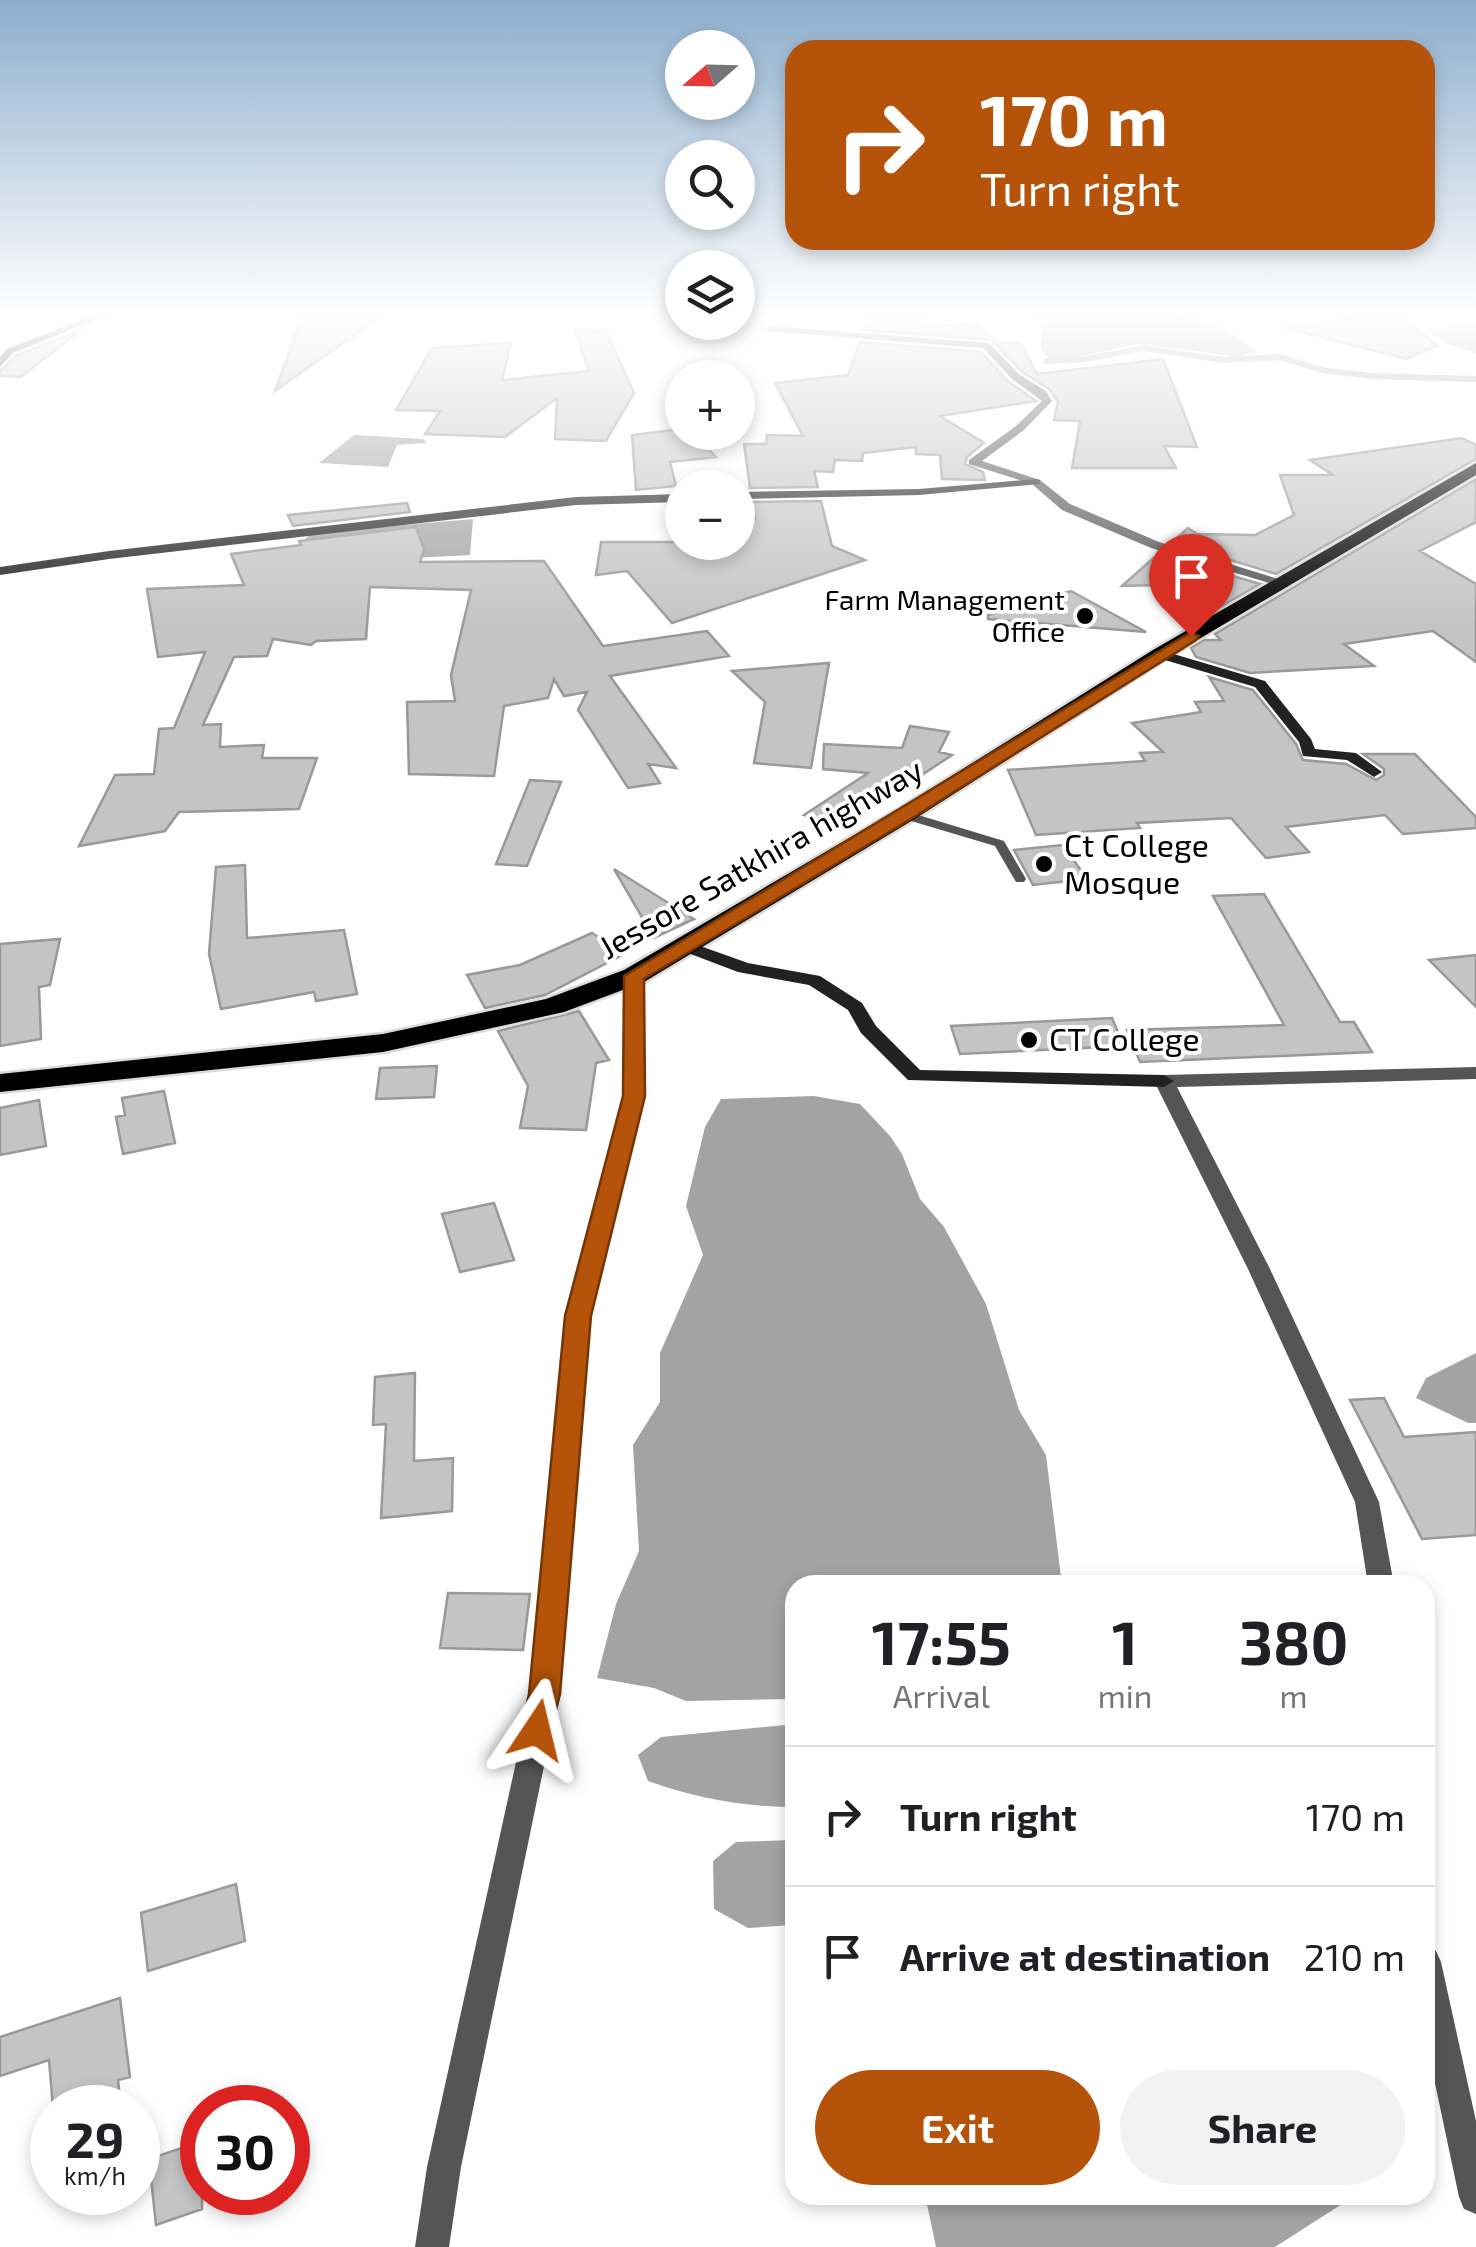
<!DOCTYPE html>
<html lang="en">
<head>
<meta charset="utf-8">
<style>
	:root { --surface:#fff; --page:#f2f2f2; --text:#202124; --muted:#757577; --line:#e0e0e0; --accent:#b45309 }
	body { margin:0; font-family:"Exo 2",sans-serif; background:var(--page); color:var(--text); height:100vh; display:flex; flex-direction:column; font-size:38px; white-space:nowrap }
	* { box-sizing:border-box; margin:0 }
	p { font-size:32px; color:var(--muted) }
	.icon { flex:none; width:55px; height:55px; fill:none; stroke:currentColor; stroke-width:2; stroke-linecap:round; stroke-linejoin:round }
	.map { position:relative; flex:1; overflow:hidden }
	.side { position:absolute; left:785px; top:1575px; width:650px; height:630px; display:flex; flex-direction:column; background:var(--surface); border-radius:30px; box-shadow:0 5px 15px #0003 }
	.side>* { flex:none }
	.guide { position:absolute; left:785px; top:40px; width:650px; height:210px; border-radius:30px; box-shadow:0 5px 15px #0003; background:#b45309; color:#fff; overflow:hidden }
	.needle { width:65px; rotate:250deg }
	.buttons { position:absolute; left:665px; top:30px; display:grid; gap:20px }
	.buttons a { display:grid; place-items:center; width:90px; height:90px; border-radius:50%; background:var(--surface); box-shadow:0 5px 15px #0003; font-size:50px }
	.speed { position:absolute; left:30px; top:2085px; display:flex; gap:20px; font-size:50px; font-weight:700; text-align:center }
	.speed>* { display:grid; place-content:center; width:130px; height:130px; border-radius:50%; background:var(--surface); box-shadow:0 5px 15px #0003; line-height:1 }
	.speed small { font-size:25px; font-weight:400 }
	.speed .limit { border:15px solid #d22; background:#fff; color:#111 }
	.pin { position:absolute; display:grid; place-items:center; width:85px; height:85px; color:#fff; margin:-102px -42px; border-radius:50% 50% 50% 0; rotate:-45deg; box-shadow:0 0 10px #0007 }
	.pin .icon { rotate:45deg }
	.me { position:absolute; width:110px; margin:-55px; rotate:10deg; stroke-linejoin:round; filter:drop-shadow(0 0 8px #0008) }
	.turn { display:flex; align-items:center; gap:35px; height:210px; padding:0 30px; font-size:45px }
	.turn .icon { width:130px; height:130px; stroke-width:2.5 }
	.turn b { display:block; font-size:70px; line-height:85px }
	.eta { display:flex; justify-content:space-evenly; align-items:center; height:170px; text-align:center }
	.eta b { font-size:60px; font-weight:700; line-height:70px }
	.cta { display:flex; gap:20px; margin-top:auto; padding:20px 30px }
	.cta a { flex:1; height:115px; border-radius:60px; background:var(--accent); color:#fff; font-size:40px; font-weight:700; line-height:115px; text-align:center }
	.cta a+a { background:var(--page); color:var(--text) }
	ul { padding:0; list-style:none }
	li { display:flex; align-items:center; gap:30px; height:140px; padding:0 30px; border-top:2px solid var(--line) }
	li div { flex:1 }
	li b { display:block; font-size:38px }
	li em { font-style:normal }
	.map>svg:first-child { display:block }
	.water { fill:#a3a3a3 }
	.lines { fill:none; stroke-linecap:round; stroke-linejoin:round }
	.stream { stroke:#a3a3a3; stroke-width:6 }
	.building { fill:#c4c4c4; stroke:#999; stroke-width:2.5 }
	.highway-casing { stroke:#dbdbdb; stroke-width:5 }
	.lane { fill:#555; fill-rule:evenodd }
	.street { fill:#555; fill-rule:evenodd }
	.secondary { fill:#222; fill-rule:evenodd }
	.highway { fill:#000; fill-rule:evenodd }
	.route { fill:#b45309; stroke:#753606; stroke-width:2.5 }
	.poi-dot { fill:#000; stroke:#fff; stroke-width:4 }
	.labels { text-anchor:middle; stroke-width:8; stroke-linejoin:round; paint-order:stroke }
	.far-poi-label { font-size:28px; fill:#000; stroke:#fff; text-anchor:end }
	.poi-label { font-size:32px; fill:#000; stroke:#fff; text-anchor:start }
	.street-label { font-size:32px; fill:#000; stroke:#fff }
</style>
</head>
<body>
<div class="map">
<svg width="1476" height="2247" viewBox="0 0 1476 2247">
	<rect width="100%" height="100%" fill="#fff"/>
	<path class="water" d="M1032,312C1107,312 1194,298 1256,351L1240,357L1139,344L1072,358H1049L1041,349V322Z
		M1476,322V354L1448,344L1428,331Z
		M354,435L424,439L426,443L397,445L388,467L319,463Z
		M473,519L470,555L333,562L293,553L311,533Z
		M814,1096L860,1104L890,1136L902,1154L920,1199L944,1227L986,1304L1019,1410L1046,1455L1062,1585H795V1699L686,1701L654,1688L597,1678L616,1604L639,1551L633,1445L660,1402V1353L703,1255L686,1206L705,1127L721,1099Z
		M1476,1353V1423H1468L1416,1398L1426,1378Z
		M795,1724V1807C744,1807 695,1798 648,1781L638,1755L661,1737Z
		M795,1840V1925L748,1928L714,1909L713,1861L736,1842Z
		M925,2195H1356L1275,2247H936Z"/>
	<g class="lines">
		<path class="stream" d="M1047,361L1087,359L1144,348L1223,360L1280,357L1322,370L1372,376L1476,379"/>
	</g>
	<path class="building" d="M1395,312L1438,346L1406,359L1285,328Z
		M870,313L926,315L924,327L973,323L1001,343H1021L1037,374L1163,359L1197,447L1164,446L1176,468H1072L1080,421L1054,420L1058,402L1049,389L1022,372L992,340L864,330Z
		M383,315L275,391L302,317Z
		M81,330L21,377L0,376V371L15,356Z
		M606,331L634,393L606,441L555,439L557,398L505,437L425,434L440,411L396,410L432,348L511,343L502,380L589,371L575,332Z
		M860,342L981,352L1009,382L1036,401L940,416L984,443L967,457L965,464L983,472L985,480L942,479L940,455L916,454V447L863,453L862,461L835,460L833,472L814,471L818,487L750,488L744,444H766L767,435L803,436L775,383L848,375Z
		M682,429V432H692L716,457L670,462L676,486L636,490L632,435Z
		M1462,438L1476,445V459L1276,574L1172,542L1188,528L1197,534L1255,535L1294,515L1280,475H1333L1310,460Z
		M1476,479V522L1420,551L1476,584V662L1433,631L1344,644L1374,666L1250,673L1196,657L1191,648L1204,640H1221L1215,634Z
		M821,501L832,546L865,560L672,623L627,571L596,575L601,542H738V526L755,519L752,502Z
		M407,503L410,512L293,526L288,515Z
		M416,527L424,549L420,562L544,561L603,646L707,631L729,656L610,676L676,768L648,764L660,783L628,788L578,710L587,692L564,696L554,679L548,698L504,706L494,776L409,774L407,702L455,701L451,675L471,590L370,587L366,639L316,641L311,645L273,639L267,656L234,657L203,725L221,724L220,747L264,745L262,758H317L299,809L179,812L165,831L79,846L115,775L154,774L159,729L174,728L205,652L158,657L147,589L244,585L231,554L301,545L299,541Z
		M1158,554L1260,584L1198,620L1158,585L1122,586Z
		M1071,591L1146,632L988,619V615Z
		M829,663L811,768L754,763L765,702L732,671Z
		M1209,677L1253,690L1296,744L1303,760L1346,764L1376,780L1384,775V769L1363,754H1415L1476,817V828L1403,834L1385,815L1286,827L1309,852L1266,858L1231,818L1137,823L1140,828L1036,835L1008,770L1145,761L1140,753L1163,752L1132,723L1201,712L1195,702L1224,701Z
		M910,726L949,732L939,752L952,755L840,829L804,815L868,773L823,769L824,744L902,748Z
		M530,780L561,782L527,866L496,864Z
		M1063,845L1087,879L1033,885L1014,850Z
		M245,865L247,938L344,930L357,994L316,1001L314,992L221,1009L209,954L216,867Z
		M614,869L694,919L654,938Z
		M1264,894L1340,1022H1354L1372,1052L1140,1062L1127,1030L1284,1025L1213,896Z
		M592,933L624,954L545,995L485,1008L467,975L520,965Z
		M60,939L50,985L39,987L41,1039L0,1046V944Z
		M1476,955V1007L1429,960Z
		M579,1011L609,1060L596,1063L586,1130L520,1128L528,1086L498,1031Z
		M1112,1018L1124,1046L960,1054L951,1026Z
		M437,1066L434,1097L376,1099L380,1068Z
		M164,1091L175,1143L123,1154L116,1117L125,1115L122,1098Z
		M39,1100L46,1146L0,1155V1108Z
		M494,1203L514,1260L460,1272L442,1214Z
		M415,1373L414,1461L453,1458L452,1511L381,1518L386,1424L373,1425L375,1377Z
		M1384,1398L1404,1437L1476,1432V1535L1422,1539L1350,1400Z
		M448,1593L530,1594L523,1650L440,1648Z
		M236,1884L245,1941L148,1971L141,1913Z
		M120,1998L130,2077L118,2080L121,2108H53L49,2060L0,2076V2037Z
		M202,2141V2209L156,2225L149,2159Z"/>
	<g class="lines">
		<defs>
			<path id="highway" d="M1476,463V475L1167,658L913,820L644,982L564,1012L383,1052L0,1092V1074L383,1034L546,999L624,970L897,810L1153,650Z"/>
		</defs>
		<use href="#highway" class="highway-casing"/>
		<path class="lane" d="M905,811L1004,841L1026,879L1024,882H1016L995,846L901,818V812Z"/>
		<path class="street" d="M769,326L989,343L1020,375L1046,391L1052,401L1024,430L982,461L1040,480L1070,504L1159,542L1291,583L1280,586L1151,548L1062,510L1032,484L969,464V460L1016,426L1042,401L1012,379L983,348L766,331Z
			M634,971L643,976L644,1096L589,1316L559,1694L461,2167L449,2247H415L427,2167L531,1694L567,1316L624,1096L625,976Z
			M1476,1067V1079L1177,1087L1270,1269L1379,1502L1394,1585H1368L1355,1502L1248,1269L1154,1081L1164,1075Z
			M1425,1947L1436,1951L1441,1962L1476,2121V2214L1464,2209L1459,2197L1425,2036Z"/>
		<path class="secondary" d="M102,312H115L13,353L0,367V357L7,349Z
			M1036,479L1040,480V484L919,495L738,499V492L919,489Z
			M682,494V502L576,505L109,559L0,575V567L109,551L576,497Z
			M1160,650L1265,681L1311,739L1315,749L1356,753L1382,772L1374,777L1347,760L1303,756L1299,742L1255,687L1155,657L1153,654Z
			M686,941L748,963L820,976L862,1003L876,1026L920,1070L1164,1075L1174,1081L1164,1087L908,1080L861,1033L848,1010L809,985L738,972L680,950L677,946Z"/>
		<use href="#highway" class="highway"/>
	</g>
	<linearGradient id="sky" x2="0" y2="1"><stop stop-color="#8cadcc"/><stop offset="0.5" stop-color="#fff"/><stop offset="1" stop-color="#fff" stop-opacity="0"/></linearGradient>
	<rect width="1476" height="627" fill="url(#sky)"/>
	<path class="route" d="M1191,632L1199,636L1196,640L911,819L644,979L645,1096L591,1316L560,1694L548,1740L537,1744L526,1740L521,1730L529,1694L565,1316L623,1096L624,976Z"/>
	<g class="poi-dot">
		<circle cx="1085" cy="616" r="10"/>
		<circle cx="1044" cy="864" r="10"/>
		<circle cx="1029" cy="1040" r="10"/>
	</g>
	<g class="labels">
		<g class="far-poi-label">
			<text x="1065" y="610">Farm Management<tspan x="1065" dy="32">Office</tspan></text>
		</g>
		<g class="poi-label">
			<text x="1064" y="857">Ct College<tspan x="1064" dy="37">Mosque</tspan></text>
			<text x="1049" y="1051">CT College</text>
		</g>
		<g class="street-label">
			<text transform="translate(761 859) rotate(-30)" y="11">Jessore Satkhira highway</text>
		</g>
	</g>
</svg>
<div class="buttons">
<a><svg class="needle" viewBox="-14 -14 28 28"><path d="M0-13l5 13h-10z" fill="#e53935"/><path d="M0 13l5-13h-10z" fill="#757577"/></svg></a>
<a><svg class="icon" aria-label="search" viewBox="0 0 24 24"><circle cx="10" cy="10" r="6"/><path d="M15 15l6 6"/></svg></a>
<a><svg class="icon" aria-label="layers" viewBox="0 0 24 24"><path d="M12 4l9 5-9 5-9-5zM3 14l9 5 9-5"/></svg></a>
<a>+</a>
<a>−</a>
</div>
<div class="speed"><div>29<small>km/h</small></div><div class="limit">30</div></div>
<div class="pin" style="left:1191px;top:636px;background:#d93025"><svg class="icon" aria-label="arrive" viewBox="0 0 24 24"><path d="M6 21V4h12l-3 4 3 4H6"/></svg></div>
<svg class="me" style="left:537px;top:1730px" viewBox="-20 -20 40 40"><path d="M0-17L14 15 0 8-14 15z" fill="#b45309" stroke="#fff" stroke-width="4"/></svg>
<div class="guide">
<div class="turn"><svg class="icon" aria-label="right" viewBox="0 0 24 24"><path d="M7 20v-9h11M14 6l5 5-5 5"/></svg><div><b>170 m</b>Turn right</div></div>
</div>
<section class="side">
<div class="eta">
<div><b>17:55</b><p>Arrival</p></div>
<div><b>1</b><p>min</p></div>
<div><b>380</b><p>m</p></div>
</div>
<ul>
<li><svg class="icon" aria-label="right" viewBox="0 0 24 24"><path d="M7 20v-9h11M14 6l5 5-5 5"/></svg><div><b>Turn right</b></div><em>170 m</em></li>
<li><svg class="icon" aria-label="arrive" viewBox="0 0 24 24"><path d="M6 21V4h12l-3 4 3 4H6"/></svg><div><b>Arrive at destination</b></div><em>210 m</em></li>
</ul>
<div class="cta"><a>Exit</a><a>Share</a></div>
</section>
</div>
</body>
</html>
